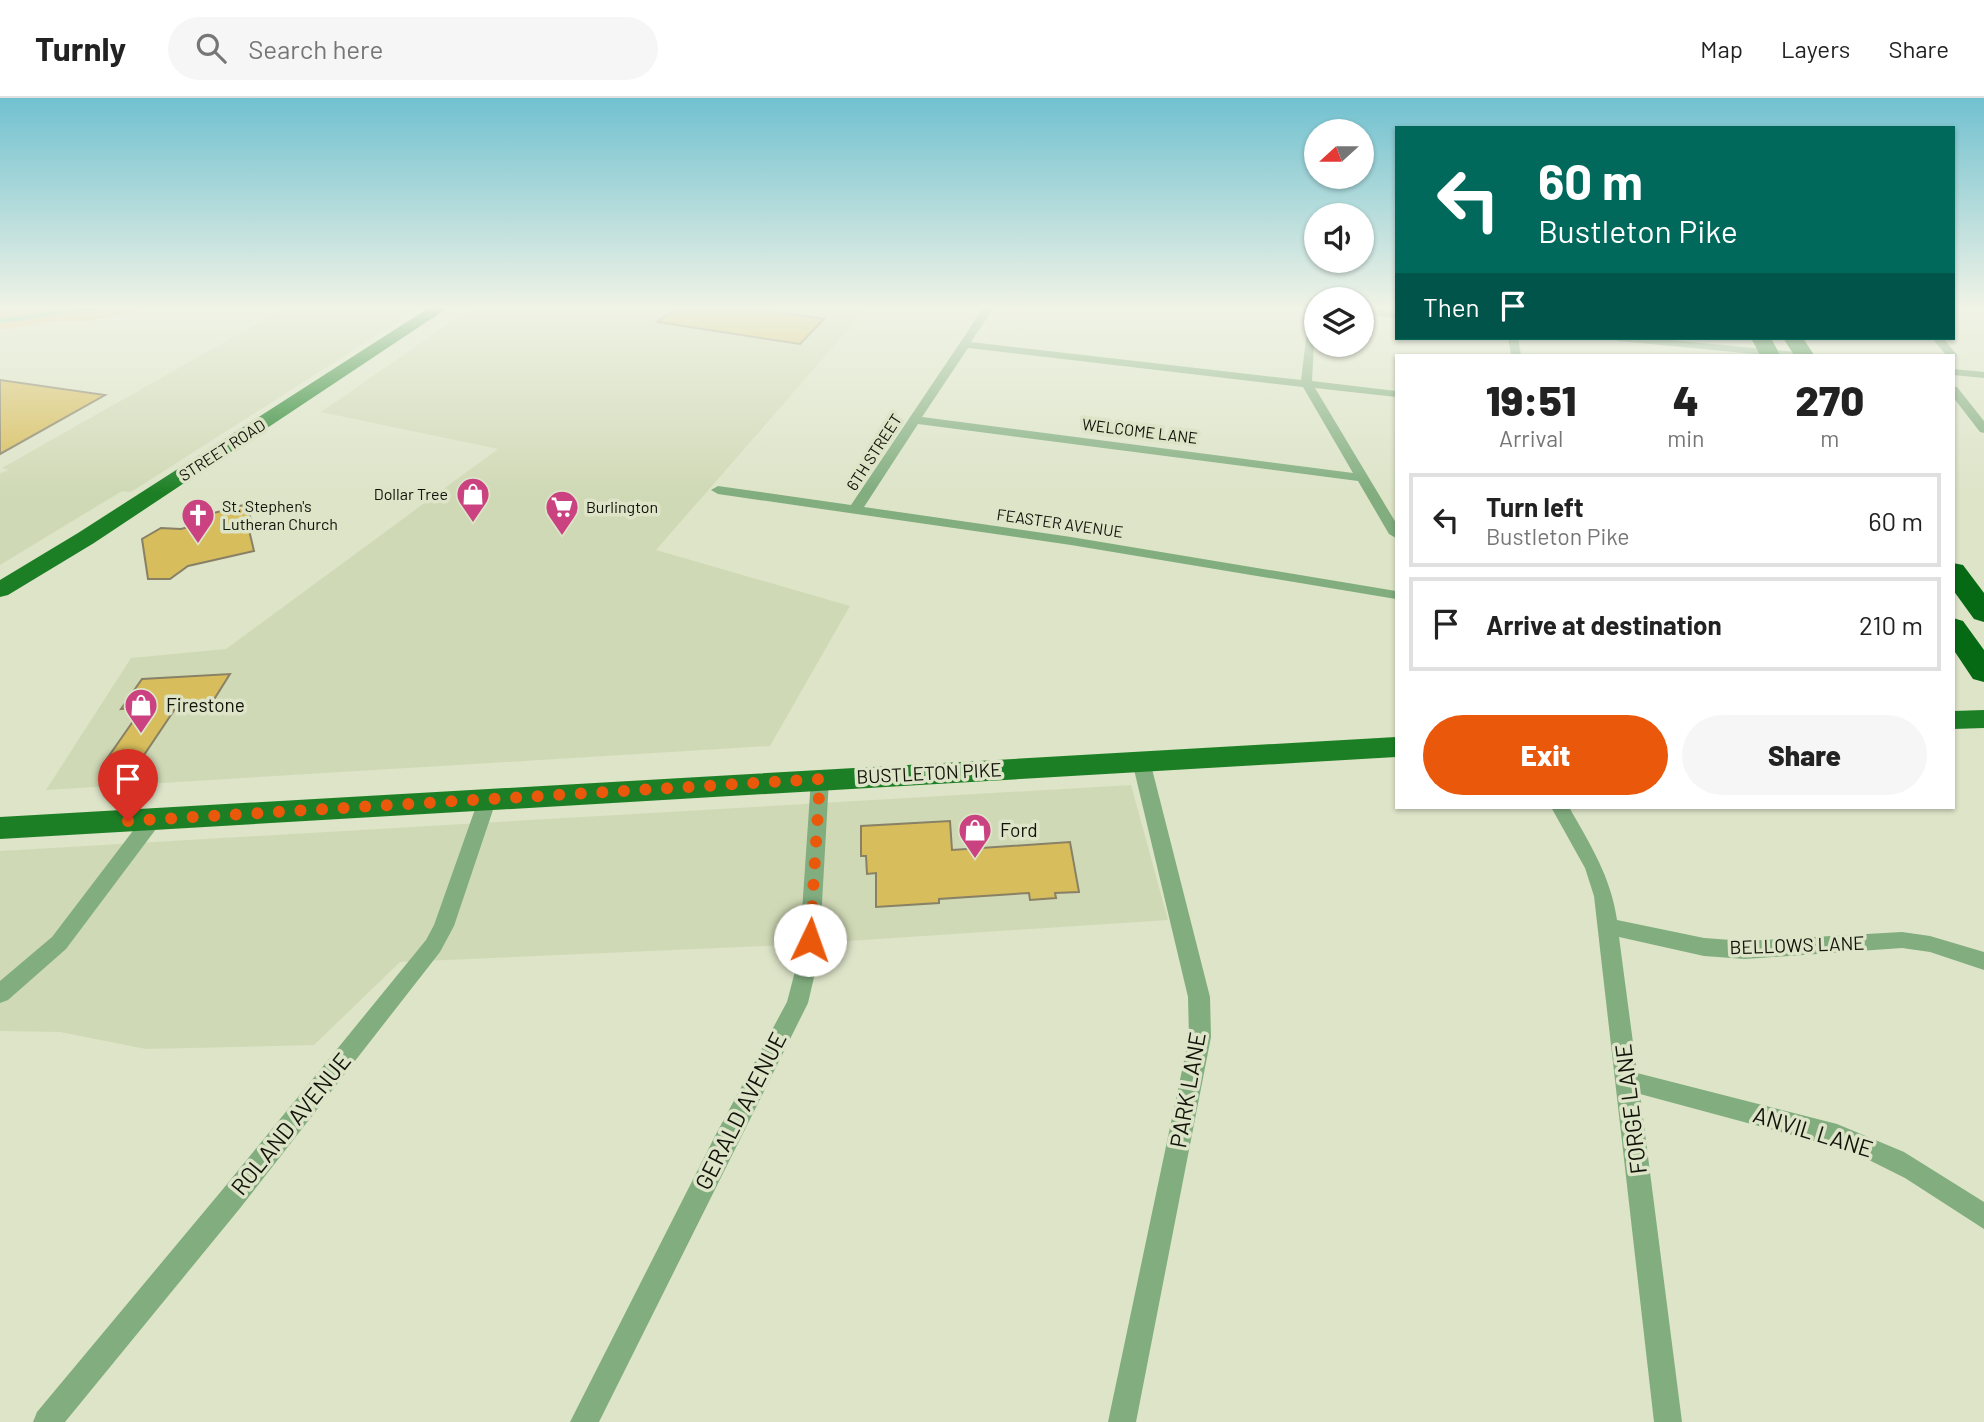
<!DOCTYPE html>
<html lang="en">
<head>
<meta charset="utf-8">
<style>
	:root { --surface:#fff; --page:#f6f6f6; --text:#222; --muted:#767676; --line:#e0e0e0; --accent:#ea580c }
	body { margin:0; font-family:Barlow,sans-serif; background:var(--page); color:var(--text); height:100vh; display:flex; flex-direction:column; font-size:26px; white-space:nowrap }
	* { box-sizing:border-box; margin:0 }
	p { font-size:23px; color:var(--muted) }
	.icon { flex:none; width:38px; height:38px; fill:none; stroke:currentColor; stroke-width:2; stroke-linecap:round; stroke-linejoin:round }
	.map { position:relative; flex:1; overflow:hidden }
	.side { position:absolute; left:1395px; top:256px; width:560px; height:455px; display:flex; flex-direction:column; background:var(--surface); border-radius:0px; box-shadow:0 2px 5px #0004 }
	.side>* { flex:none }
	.hud { position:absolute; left:1395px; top:28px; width:560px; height:214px; border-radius:0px; box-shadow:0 2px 5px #0004; background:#00695c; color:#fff; overflow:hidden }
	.needle { width:46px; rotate:249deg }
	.fabs { position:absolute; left:1304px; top:21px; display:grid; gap:14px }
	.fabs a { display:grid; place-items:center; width:70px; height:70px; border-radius:50%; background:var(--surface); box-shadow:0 2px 5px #0004; font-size:35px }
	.pin { position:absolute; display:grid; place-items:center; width:60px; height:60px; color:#fff; margin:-72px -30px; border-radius:50% 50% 50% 0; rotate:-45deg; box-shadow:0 0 7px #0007 }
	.pin .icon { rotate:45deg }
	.me { position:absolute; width:77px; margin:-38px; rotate:3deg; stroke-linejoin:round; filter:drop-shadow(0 0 5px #0008) }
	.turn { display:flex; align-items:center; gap:24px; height:147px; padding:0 28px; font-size:32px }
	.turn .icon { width:91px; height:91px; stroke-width:2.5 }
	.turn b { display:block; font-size:49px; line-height:60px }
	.then { display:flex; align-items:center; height:66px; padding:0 28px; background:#0003; gap:14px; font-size:26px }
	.eta { display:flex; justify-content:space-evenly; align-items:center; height:119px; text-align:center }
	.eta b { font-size:42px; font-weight:800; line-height:49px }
	.button { display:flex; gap:14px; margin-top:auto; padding:14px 28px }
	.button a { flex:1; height:80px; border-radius:42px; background:var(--accent); color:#fff; font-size:28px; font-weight:800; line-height:80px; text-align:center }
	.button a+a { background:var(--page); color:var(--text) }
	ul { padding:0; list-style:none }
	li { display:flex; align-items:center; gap:21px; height:94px; margin:0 14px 10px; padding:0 14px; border:4px solid var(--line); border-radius:0px }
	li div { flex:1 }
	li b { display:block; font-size:26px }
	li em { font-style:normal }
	header { display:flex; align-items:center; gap:42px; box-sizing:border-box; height:98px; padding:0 35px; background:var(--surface); border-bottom:2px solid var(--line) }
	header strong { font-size:33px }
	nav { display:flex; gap:38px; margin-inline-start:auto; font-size:24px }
	.search { width:490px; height:63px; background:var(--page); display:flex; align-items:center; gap:18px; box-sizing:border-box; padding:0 24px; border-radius:38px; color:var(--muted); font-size:26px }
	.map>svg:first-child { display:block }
	.built { fill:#d0d9b6 }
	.green { fill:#f6c285 }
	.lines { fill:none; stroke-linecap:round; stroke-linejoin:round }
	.stream { stroke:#5ed4ad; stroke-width:4.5 }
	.building { fill:#d7bd5b; stroke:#888166; stroke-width:2 }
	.minor { fill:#81ad7f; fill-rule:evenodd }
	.primary { fill:#1d7f25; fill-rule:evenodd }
	.motorway { fill:#066a15; fill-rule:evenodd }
	.route { stroke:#ea580c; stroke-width:12; stroke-dasharray:0 21.6 }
	.labels { text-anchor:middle; stroke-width:7; stroke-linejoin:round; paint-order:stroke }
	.far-street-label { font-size:16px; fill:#111309; stroke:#dde4c8 }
	.far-poi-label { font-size:16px; fill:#111309; stroke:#dde4c8; text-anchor:start }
	.poi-label { font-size:19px; fill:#111309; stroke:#dde4c8; text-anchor:start }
	.street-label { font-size:19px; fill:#111309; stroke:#dde4c8 }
	.near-street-label { font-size:23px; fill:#111309; stroke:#dde4c8 }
</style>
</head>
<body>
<header>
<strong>Turnly</strong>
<div class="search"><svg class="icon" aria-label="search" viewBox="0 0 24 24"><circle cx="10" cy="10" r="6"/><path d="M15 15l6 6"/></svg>Search here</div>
<nav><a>Map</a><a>Layers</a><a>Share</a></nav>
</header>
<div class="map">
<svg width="1984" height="1324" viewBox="0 0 1984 1324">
	<rect width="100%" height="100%" fill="#dde4c8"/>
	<path class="built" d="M279,209H421L131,394L122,393L0,467V375L9,372L2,370L281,212Z
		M473,209H868L656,452L850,508L770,648L46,692L131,560L226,551L498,351L321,314Z
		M1131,687L1168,822L788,847L400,864L314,947L146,951L60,934L0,933V753Z"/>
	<path class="green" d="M0,209H156L89,223H56L0,232Z"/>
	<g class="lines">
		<path class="stream" d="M0,223L96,209"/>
	</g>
	<path class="building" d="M679,209H743L824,221L800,246L657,224Z
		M0,282L105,297L0,356Z
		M247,406L253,431L249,432L254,453L188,468L170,481H148L142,441L161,430L181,431L211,423L210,416Z
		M230,576L213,603L179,605L140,663L104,665L143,609L121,611L142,581Z
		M950,723L952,752L1070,744L1079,794L1055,795L1056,800L1030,802L1029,795L939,801V805L876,809V775L867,776L866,758H861V728Z"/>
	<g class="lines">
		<path class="minor" d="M984,209H994L971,244L1301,282L1310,209H1316L1312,283L1396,293V299L1315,290L1396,425V440L1389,436L1358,383L918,326L864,409L1071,439L1396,493V501L1071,447L718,396L711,392L718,388L851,407ZM968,250L1303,289L1353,375L922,319Z
			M1362,210L1396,214V220L1362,216Z
			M1508,240H1518L1521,257H1511Z
			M1614,240H1650L1797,254L1802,257H1765L1619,243Z
			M1932,240H1943L1957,257L1956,259L1946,257Z
			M1953,271L1984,274V280L1953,277Z
			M1953,288L1957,289L1984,323V335L1980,334L1953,299Z
			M1141,657L1150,663L1210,899L1211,939L1136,1324H1108L1189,939L1188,899L1132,663Z
			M820,675L826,676L829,681L819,858L808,905L599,1324H570L715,1038L787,904L799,858L811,681L814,676Z
			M488,693L494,695L497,700L454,828L440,854L241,1109L65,1324H33L37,1314L223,1091L426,842L434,827L479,700L482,695Z
			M1551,709H1569C1590,746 1611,779 1617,822L1704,840L1745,843L1902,834L1930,838L1984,854V872L1930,854L1902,850L1745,861L1704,858L1619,839L1637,975L1837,1026L1904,1054L1984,1104V1131L1905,1080L1851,1053L1640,996L1682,1324H1654L1594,798L1585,770Z
			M152,715L159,717L161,722L159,727L66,851L8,902L0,905V883L52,839L145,717Z"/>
		<path class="primary" d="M430,209H449L94,445L8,497L0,499V482L78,435Z
			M1984,612V630L1953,631V613Z
			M1396,639V659L0,741V719Z"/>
		<path class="motorway" d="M1751,240H1771L1780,257H1760Z
			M1783,240H1803L1814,257H1794Z
			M1953,465L1963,467L1984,495V524L1974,521L1953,492Z
			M1953,520L1963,523L1984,552V584L1973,581L1953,551Z"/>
	</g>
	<linearGradient id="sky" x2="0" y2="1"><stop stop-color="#71c1d0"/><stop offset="0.53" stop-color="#f0f3e6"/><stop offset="1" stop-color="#f0f3e6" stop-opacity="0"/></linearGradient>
	<rect width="1984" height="395" fill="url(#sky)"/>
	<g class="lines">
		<path class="route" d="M128,723L820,681L810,842"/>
	</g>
	<defs>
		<symbol id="shop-pin" viewBox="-11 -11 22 30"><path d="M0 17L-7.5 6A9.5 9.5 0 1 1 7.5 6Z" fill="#ca4280" stroke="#dde4c8"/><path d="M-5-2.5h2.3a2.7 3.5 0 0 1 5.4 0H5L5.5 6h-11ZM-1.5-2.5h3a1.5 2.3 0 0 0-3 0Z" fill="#fff"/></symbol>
		<symbol id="supermarket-pin" viewBox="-11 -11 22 30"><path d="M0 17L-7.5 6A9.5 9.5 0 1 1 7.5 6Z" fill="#ca4280" stroke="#dde4c8"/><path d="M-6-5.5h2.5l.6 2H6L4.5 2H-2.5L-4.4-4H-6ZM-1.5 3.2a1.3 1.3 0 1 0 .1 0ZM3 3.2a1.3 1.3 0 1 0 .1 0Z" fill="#fff"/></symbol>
		<symbol id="church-pin" viewBox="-11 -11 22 30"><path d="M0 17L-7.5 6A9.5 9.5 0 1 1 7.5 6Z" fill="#ca4280" stroke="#dde4c8"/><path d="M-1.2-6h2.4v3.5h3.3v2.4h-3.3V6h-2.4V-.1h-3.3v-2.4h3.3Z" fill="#fff"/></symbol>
	</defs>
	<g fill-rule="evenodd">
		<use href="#shop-pin" x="454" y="377" width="38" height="52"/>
		<use href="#supermarket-pin" x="543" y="390" width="38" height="52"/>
		<use href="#church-pin" x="179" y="398" width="38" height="52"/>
		<use href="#shop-pin" x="122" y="588" width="38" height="52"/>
		<use href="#shop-pin" x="956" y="713" width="38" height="52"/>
	</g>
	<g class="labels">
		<g class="far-street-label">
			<text transform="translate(1140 333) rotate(7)" y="6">WELCOME LANE</text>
			<text transform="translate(222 352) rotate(-33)" y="6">STREET ROAD</text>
			<text transform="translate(874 354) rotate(-57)" y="6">6TH STREET</text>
			<text transform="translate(1060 425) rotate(8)" y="6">FEASTER AVENUE</text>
		</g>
		<g class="far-poi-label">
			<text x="448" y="402" text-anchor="end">Dollar Tree</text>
			<text x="222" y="414">St. Stephen's<tspan x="222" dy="18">Lutheran Church</tspan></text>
			<text x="586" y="415">Burlington</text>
		</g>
		<g class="poi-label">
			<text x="166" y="614">Firestone</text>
			<text x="1000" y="739">Ford</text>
		</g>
		<g class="street-label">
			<text transform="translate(929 675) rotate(-3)" y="7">BUSTLETON PIKE</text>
			<text transform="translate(1797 847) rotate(-2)" y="7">BELLOWS LANE</text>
		</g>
		<g class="near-street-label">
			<text transform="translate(1188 992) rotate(-80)" y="8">PARK LANE</text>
			<text transform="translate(1631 1011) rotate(-97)" y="8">FORGE LANE</text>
			<text transform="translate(741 1013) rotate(-63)" y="8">GERALD AVENUE</text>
			<text transform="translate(291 1026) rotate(-51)" y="8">ROLAND AVENUE</text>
			<text transform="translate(1813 1034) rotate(17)" y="8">ANVIL LANE</text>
		</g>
	</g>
</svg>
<div class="fabs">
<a><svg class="needle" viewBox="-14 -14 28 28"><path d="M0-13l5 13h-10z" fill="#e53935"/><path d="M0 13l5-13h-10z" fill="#767676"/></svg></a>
<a><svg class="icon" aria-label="sound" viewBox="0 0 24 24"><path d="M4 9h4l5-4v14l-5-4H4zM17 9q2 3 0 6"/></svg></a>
<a><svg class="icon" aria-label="layers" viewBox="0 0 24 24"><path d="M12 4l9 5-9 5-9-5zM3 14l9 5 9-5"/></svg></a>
</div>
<div class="pin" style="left:128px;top:723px;background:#d93025"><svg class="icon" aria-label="arrive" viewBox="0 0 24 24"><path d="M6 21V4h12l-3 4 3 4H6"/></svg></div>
<svg class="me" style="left:810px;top:842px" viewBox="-20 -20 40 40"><circle r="19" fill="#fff"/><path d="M0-13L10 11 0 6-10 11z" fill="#ea580c"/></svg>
<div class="hud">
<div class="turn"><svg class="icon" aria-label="left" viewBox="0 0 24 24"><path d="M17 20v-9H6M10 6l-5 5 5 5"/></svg><div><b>60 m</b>Bustleton Pike</div></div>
<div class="then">Then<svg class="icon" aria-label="arrive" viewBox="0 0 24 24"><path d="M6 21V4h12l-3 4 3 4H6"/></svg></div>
</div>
<section class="side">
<div class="eta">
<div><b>19:51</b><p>Arrival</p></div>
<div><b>4</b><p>min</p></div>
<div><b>270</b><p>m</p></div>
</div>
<ul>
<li><svg class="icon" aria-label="left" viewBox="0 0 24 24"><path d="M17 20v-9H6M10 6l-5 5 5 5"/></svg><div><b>Turn left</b><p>Bustleton Pike</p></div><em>60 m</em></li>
<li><svg class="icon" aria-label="arrive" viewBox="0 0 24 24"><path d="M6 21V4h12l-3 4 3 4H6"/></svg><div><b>Arrive at destination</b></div><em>210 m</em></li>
</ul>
<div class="button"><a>Exit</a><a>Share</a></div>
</section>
</div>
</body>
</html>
